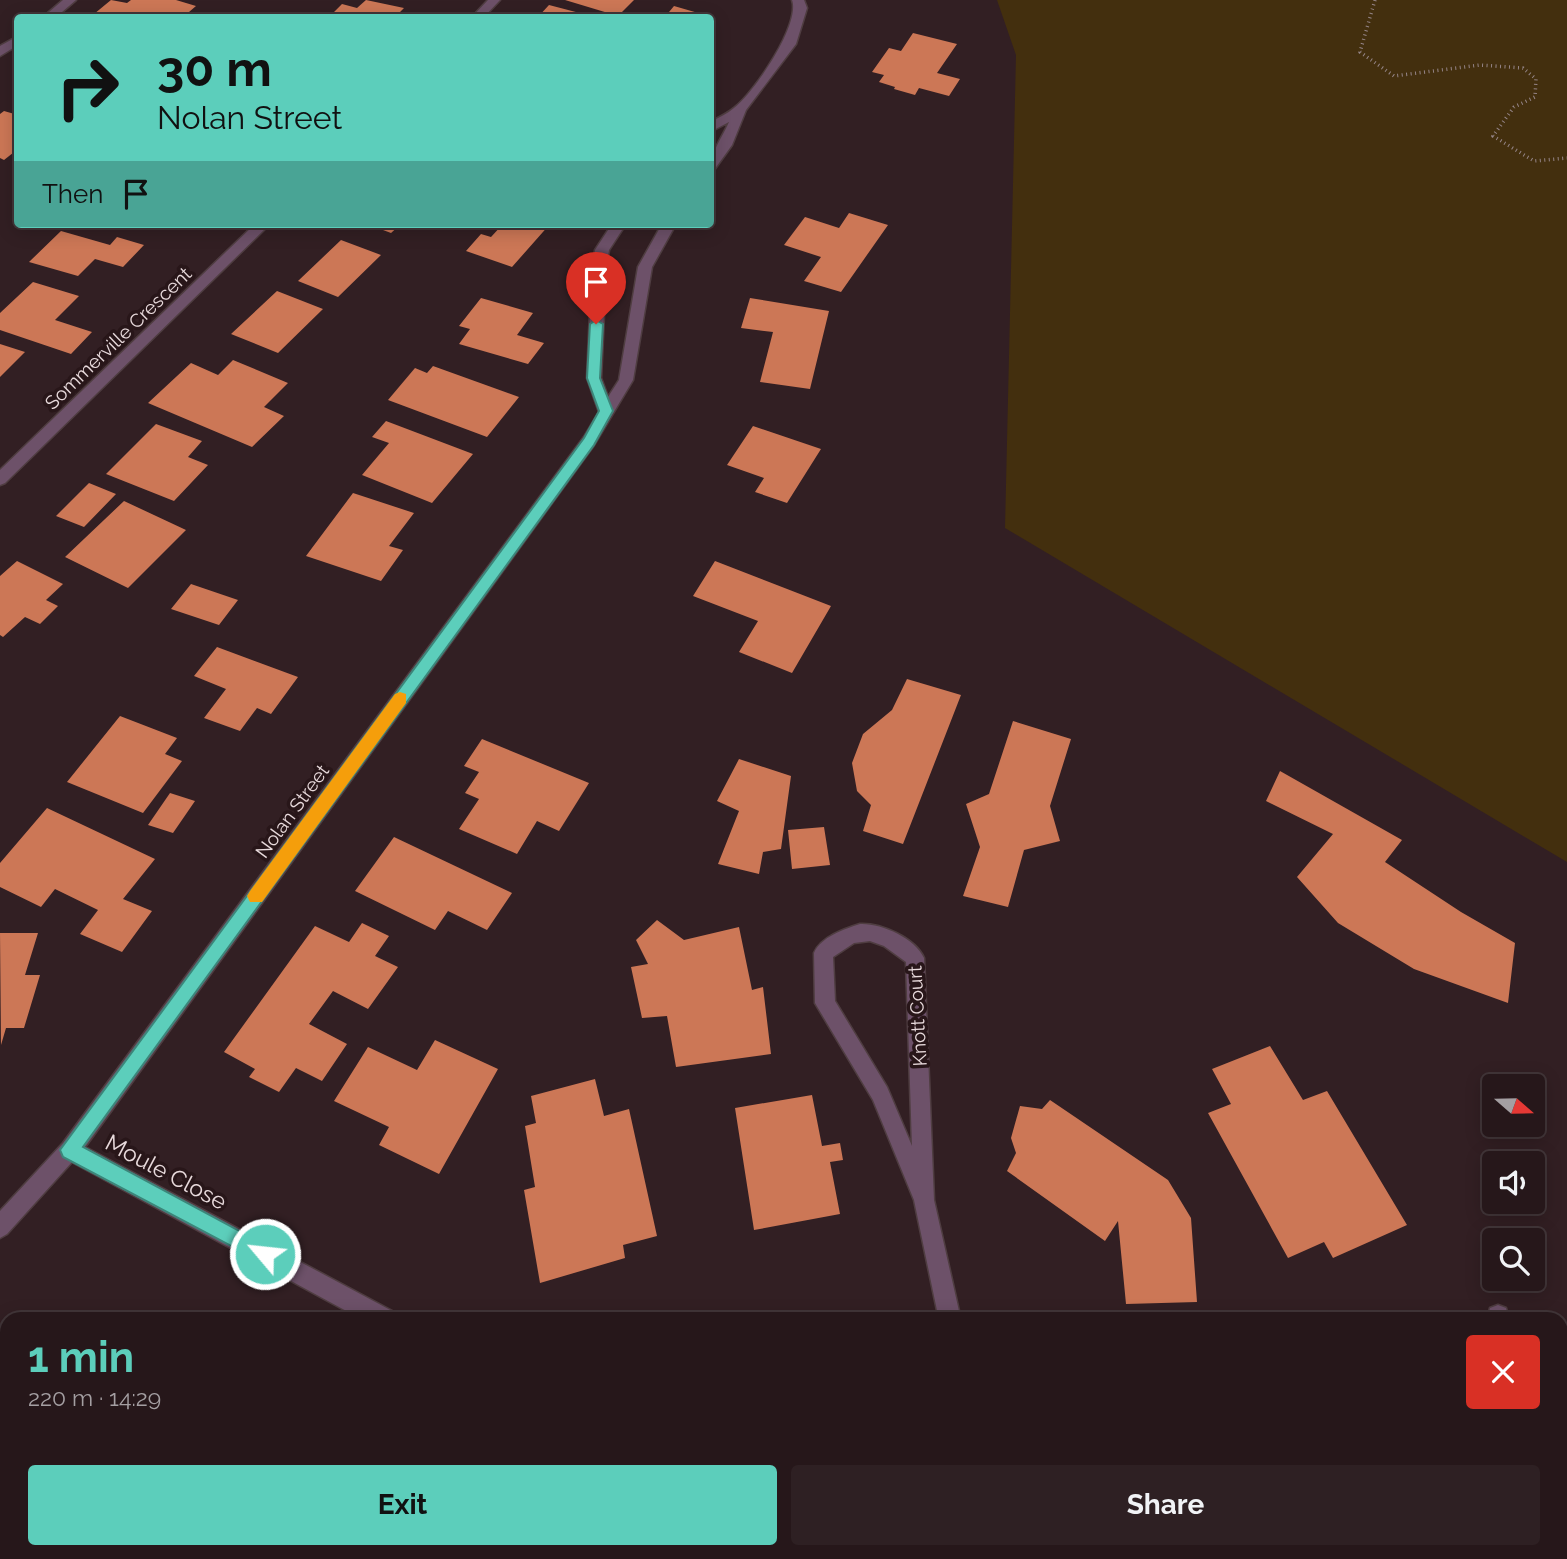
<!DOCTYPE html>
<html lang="en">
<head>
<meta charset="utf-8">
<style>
	:root { --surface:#26171a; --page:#2e2023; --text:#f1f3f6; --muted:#a49fa2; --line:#423639; --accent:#5ccebb }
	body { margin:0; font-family:Raleway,sans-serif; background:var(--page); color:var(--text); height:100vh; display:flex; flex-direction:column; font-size:26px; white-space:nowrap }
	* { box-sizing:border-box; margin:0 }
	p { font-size:23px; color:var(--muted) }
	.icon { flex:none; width:38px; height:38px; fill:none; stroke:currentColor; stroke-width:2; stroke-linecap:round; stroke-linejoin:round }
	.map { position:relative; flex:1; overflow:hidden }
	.side { position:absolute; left:0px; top:1312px; width:1568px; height:247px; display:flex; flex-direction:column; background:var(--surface); border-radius:21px 21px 0 0; box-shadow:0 4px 18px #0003,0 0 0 2px var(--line) }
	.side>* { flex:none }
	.hud { position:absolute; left:14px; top:14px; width:700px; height:214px; border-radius:7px; box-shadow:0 4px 18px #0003,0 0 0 2px var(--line); background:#5ccebb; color:#111; overflow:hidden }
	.needle { width:46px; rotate:110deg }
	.controls { position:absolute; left:1482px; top:1074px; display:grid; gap:14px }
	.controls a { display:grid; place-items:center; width:63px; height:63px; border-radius:7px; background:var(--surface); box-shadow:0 4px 18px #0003,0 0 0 2px var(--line); font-size:35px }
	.pin { position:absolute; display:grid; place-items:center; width:60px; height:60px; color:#fff; margin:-72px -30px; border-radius:50% 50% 50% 0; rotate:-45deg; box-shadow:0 0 7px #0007 }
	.pin .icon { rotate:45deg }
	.me { position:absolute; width:77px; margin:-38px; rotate:298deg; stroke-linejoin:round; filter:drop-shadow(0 0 5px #0008) }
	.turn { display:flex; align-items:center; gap:24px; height:147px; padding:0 28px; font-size:32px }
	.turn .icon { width:91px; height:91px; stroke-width:2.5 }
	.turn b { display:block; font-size:49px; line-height:60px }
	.then { display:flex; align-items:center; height:66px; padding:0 28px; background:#0003; gap:14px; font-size:26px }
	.round { display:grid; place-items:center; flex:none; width:74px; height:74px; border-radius:7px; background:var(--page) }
	.summary { display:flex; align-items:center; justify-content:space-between; height:119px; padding:0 28px }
	h1 { font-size:42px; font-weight:700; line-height:52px; color:var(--accent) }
	.primary-button { display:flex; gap:14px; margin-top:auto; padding:14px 28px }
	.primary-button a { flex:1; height:80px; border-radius:7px; background:var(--accent); color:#111; font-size:28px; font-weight:700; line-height:80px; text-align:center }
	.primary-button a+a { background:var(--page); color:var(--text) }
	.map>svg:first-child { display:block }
	.green { fill:#432f0e }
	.building { fill:#cc7756 }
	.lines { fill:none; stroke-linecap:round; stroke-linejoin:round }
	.minor-casing { stroke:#4f3d41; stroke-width:3 }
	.path { stroke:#958588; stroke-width:3.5; stroke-dasharray:1 3.5; stroke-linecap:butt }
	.minor { fill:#6d5169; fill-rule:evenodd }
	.route { fill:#5ccebb; stroke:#3c867a; stroke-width:2 }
	.slow { fill:#f59e0b }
	.labels { text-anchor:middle; stroke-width:7; stroke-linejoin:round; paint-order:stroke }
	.street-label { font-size:19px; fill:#e8dadc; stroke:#281619 }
	.near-street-label { font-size:23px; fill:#e8dadc; stroke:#281619 }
</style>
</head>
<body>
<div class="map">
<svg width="1567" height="1559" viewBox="0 0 1567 1559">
	<rect width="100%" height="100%" fill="#321f23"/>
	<path class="green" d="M997,0H1567V862L1005,528L1016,55Z"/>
	<path class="building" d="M111,0L127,3L131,0H176L196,6L182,18H105L94,14Z
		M366,0L404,8L394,18H328L342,4L357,8Z
		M565,0H634L618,16Z
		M549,5L595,17L594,18H537Z
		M674,6L712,17L715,18L710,23V18H664Z
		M913,33L957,44L937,73L960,79L949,96L919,88L915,95L894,89L895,87L879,82L884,75L872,72L889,48L901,51Z
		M4,111L18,115V149L4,160L0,158V114Z
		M849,213L888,225L841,292L804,281L821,257L784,245L805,217L839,228Z
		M367,224H401L391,233Z
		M503,224H550L512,267L466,251L481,234L491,237Z
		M61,231L110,245L117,237L144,245L123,267L95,259L78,276L29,262Z
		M341,240L381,255L338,297L298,281Z
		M33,282L79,296L55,320L92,332L71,354L0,330V313Z
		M277,291L323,309L278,353L231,334Z
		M481,298L533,313L517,335L544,343L528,364L459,344L470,329L459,326Z
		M750,298L829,311L810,389L760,382L773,332L741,328Z
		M0,344L25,352L0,377Z
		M233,360L288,383L264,407L284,416L252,447L148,403L191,363L218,375Z
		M433,366L519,397L487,437L388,400L415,368L427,373Z
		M386,421L473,454L432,503L362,475L389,443L372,437Z
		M156,424L202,441L188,457L208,465L174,501L106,474Z
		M753,426L821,449L787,503L755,492L764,478L727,465Z
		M89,483L116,494L84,527L56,516Z
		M353,493L414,513L389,546L403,550L381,581L306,556Z
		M124,501L186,530L128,588L65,557Z
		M17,561L63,584L46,600L58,606L40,624L25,617L3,637L0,635V576Z
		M715,561L831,606L792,673L739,652L758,621L693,596Z
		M191,584L238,600L219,625L171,609Z
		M217,647L298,677L271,714L257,708L240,731L204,718L226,689L194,676Z
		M907,679L961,695L903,844L863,831L871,805L857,791L852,763L863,734L892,710Z
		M120,716L177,738L165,754L182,761L143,813L67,782Z
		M1013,721L1071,739L1050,806L1060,841L1024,850L1008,907L963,896L980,847L966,804L989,794Z
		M482,739L589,783L559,831L537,821L517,854L459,829L479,799L465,793L479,772L464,766Z
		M739,759L791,776L781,849L763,852L759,874L718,864L739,811L717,801Z
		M1280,771L1402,840L1385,862L1461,912L1515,943L1508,1003L1414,969L1338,923L1297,877L1333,834L1266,801Z
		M170,793L195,801L173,833L148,825Z
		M47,808L155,859L123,899L152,911L122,952L80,934L98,910L55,889L41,907L0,887V863Z
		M824,827L830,865L792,869L788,830Z
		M394,837L512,893L487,930L448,911L435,930L355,891Z
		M657,920L684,940L739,927L752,990L763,987L771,1054L676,1067L667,1016L642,1018L631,967L648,964L636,940Z
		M362,923L389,936L375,956L398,967L368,1009L333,991L309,1024L347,1044L322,1081L296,1068L279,1092L249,1077L255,1069L224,1052L315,926L349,942Z
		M0,933H38L25,975H40L24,1028H6L1,1045Z
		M435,1040L498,1069L439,1174L379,1145L389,1127L334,1101L368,1047L417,1070Z
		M1270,1046L1303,1100L1327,1091L1407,1225L1333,1258L1324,1242L1288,1258L1208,1113L1231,1104L1212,1069Z
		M595,1079L604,1116L629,1109L657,1236L623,1245L625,1258L540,1283L524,1190L535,1187L525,1126L536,1123L531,1096Z
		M812,1095L822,1146L840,1143L843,1160L830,1162L840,1214L754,1230L735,1108Z
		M1050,1100L1168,1180L1191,1218L1197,1302L1126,1304L1118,1221L1105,1241L1007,1171L1016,1153L1011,1138L1020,1106L1042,1109Z
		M0,1429L7,1435V1547L0,1556Z
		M251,1552H370L366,1559H259Z"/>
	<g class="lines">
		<defs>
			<path id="minor" d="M63,0H76L55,18H42Z
				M488,0H500L483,18H471Z
				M792,0H804L807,8L796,44L746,110L732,145L714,170L710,171C710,153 722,138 729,122L710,132V122C718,118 727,114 734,108C754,93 801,24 792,0Z
				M18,36V45L0,56V46Z
				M255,224H270L5,483L0,485V470Z
				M612,224H626L609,250L606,270L601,378L608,397L619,380L638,267L662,224H676L652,267L633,380L594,445L85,1147L394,1312L397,1320H363L72,1162L7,1234L0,1238V1211L63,1143L584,437L599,412L587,378L592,270L595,250Z
				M860,924C881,923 915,938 924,958L934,1200L961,1320H939L914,1200L873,1100L815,1003L814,953C821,937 844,929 860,924ZM870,941L884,946L906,962L912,1146L887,1087L835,1001L833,957L854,943Z
				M1498,1305L1506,1308L1509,1320H1487L1490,1308Z
				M494,1552H518L516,1559H492Z
				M985,1552H1009L1010,1559H986Z
				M1523,1552H1547L1549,1559H1525Z"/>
		</defs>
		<use href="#minor" class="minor-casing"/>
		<path class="path" d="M1375,0L1360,52L1394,76L1480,65L1523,68L1536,79L1535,97L1514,107L1493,136L1534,161L1567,158"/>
		<use href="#minor" class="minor"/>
	</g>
	<path class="route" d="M596,320L603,324L600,378L613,411L594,445L83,1147L271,1248L274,1254L271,1261L265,1264L63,1157L60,1150L584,438L599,411L587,378L590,324Z"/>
	<path class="slow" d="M400,692L406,694V703L262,902H250L247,896L250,891L395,694Z"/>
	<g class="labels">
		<g class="street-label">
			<text transform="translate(118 338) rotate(-44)" y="7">Sommerville Crescent</text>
			<text transform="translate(292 811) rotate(-54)" y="7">Nolan Street</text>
			<text transform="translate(917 1016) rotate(-93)" y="7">Knott Court</text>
		</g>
		<g class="near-street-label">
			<text transform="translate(166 1172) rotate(28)" y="8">Moule Close</text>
		</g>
	</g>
</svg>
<div class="controls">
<a><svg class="needle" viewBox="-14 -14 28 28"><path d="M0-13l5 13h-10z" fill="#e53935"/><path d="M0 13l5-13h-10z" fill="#a49fa2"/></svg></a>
<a><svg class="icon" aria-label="sound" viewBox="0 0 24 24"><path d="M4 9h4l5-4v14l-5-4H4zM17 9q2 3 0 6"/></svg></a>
<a><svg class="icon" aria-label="search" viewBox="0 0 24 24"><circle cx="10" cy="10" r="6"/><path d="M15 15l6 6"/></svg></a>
</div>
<div class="pin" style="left:596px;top:324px;background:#d93025"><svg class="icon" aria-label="arrive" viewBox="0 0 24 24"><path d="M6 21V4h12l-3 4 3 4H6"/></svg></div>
<svg class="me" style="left:265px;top:1254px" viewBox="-20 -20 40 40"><circle r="17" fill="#5ccebb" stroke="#fff" stroke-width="3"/><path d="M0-11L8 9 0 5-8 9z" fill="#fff"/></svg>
<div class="hud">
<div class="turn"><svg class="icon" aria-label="right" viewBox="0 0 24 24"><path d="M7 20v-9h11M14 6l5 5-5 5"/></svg><div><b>30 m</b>Nolan Street</div></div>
<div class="then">Then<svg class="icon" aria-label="arrive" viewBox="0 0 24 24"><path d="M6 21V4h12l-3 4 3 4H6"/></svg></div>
</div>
<section class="side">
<div class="summary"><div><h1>1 min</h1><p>220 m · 14:29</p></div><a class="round" style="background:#d93025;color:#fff"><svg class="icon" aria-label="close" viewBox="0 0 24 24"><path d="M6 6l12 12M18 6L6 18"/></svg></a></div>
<div class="primary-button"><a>Exit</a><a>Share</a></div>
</section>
</div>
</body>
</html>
